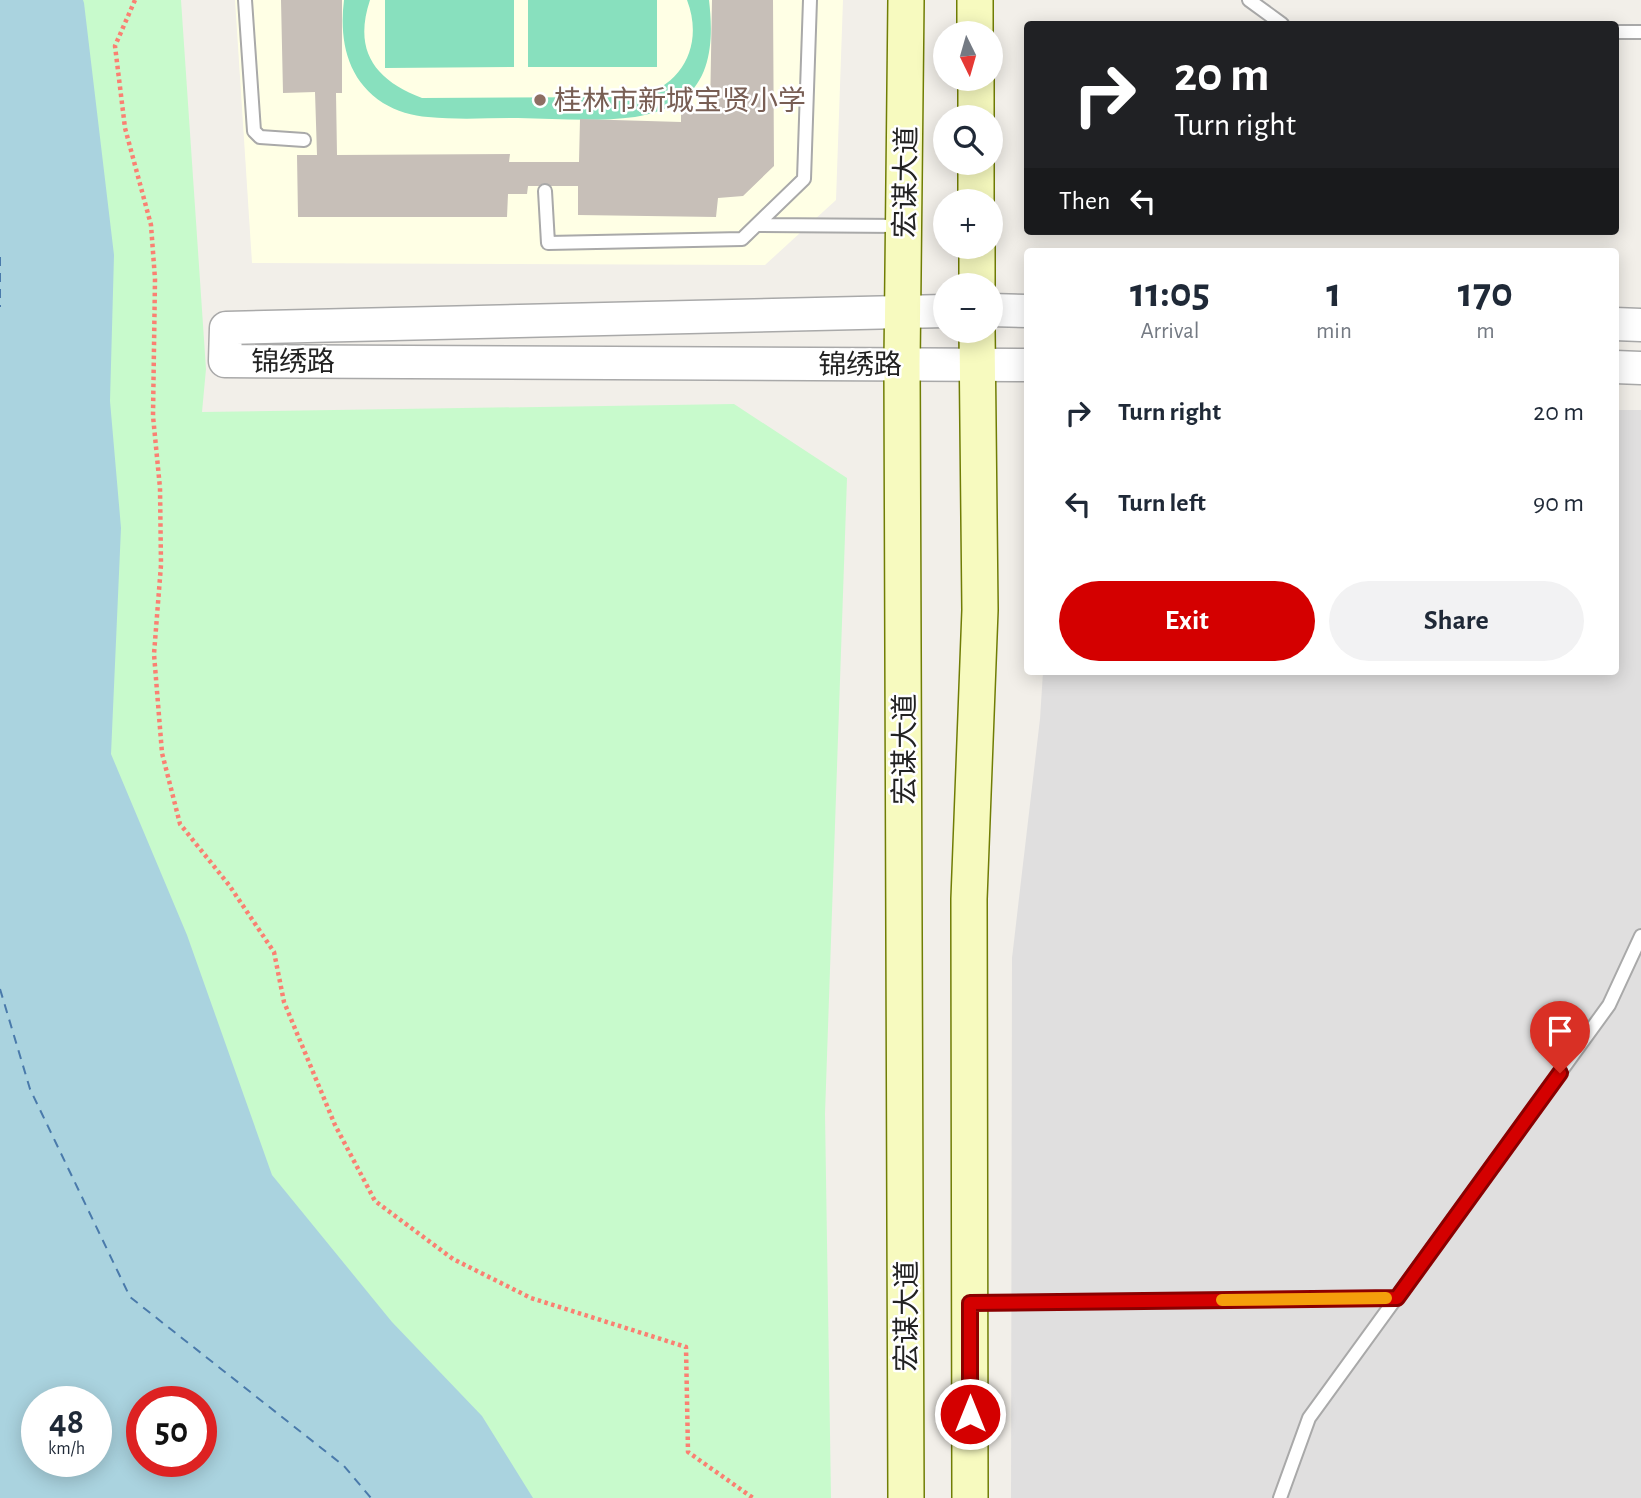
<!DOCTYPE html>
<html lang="en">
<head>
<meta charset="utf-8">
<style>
	:root { --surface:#fff; --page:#f2f2f3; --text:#1f2937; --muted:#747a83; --accent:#d40000 }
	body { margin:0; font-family:"Alegreya Sans","Noto Sans SC",sans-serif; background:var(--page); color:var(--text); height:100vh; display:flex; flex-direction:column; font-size:26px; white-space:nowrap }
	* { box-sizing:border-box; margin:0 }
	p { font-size:23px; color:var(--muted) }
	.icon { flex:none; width:38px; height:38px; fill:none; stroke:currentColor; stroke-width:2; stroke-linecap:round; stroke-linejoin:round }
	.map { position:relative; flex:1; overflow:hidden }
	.drawer { position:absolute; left:1024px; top:248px; width:595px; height:427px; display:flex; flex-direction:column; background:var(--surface); border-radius:7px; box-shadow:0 4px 18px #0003 }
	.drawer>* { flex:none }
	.banner { position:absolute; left:1024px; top:21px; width:595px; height:214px; border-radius:7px; box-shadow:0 4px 18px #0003; background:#202124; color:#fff; overflow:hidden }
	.needle { width:46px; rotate:175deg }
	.buttons { position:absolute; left:933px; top:21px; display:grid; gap:14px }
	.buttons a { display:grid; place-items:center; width:70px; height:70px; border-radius:50%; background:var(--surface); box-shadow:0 4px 18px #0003; font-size:35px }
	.speed { position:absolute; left:21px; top:1386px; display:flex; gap:14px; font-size:35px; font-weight:700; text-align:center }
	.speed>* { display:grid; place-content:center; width:91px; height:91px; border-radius:50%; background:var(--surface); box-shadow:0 4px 18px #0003; line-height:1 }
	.speed small { font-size:18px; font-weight:400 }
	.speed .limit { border:10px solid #d22; background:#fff; color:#111 }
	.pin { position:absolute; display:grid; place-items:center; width:60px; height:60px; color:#fff; margin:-72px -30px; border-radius:50% 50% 50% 0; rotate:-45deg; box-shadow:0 0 7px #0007 }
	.pin .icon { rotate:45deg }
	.me { position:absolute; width:77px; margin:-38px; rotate:0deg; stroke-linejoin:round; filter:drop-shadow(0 0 5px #0008) }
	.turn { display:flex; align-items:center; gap:24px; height:147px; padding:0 35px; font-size:32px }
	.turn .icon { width:91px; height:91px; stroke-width:2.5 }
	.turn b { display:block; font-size:49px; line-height:60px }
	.then { display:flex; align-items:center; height:66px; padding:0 35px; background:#0003; gap:14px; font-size:26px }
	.eta { display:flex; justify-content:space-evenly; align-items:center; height:119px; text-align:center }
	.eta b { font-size:42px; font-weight:700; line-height:49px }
	.button { display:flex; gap:14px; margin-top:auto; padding:14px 35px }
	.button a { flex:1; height:80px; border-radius:42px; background:var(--accent); color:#fff; font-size:28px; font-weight:700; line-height:80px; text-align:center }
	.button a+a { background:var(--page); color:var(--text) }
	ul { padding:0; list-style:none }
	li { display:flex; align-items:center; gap:21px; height:91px; padding:0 35px }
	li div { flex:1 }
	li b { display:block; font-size:26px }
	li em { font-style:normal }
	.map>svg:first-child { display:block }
	.residential { fill:#e0dfdf }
	.education { fill:#ffffe5 }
	.park { fill:#c8facc; fill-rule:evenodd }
	.pitch { fill:#88e0be }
	.water { fill:#aad3df; fill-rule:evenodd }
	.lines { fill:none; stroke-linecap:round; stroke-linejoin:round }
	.ferry { stroke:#4a7aab; stroke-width:2; stroke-dasharray:9 7; stroke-linecap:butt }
	.building { fill:#c7bfb8 }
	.service-casing { stroke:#a9a9a9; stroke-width:16 }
	.tertiary-casing { stroke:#a9a9a9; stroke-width:35 }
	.secondary-casing { stroke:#707d05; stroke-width:38 }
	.path { stroke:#fa8072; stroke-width:4.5; stroke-dasharray:3.5 3.5; stroke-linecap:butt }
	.service { stroke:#fff; stroke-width:12 }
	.tertiary { stroke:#fff; stroke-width:32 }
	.secondary { stroke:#f7fabf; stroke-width:35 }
	.route-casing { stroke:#8a0000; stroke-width:18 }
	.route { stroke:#d40000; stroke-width:12 }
	.slow { stroke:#f59e0b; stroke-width:12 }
	.education-dot { fill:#8d6e63; stroke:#fff; stroke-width:2.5 }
	.labels { text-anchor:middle; stroke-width:5; stroke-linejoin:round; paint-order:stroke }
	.education-label { font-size:28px; fill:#785e54; stroke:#fff; text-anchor:start }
	.street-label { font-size:28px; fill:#222; stroke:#fff }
</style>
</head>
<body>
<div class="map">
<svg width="1641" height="1498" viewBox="0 0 1641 1498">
	<rect width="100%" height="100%" fill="#f2efe9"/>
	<path class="residential" d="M1615,410H1641V1498H1011L1012,958L1040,719L1043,672H1615Z"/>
	<path class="education" d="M235,0H843L836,200L765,265L252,263Z"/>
	<path class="park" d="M0,0H181L206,369L202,412L734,404L847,478L825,1114L831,1498H0ZM37,1402H96V1461H37ZM142,1402H201V1461H142Z"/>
	<path class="pitch" d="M344,0H370C353,51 375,80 422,98L637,97C683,86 704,44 687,0H709C713,34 713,75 684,98C670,109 652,114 635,117C597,122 557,119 518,118C488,118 458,120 428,117C413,116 396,111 383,103C347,80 339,40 344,0Z
		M385,0H514V67L385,68Z
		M528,0H657V67H528Z"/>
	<path class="water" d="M0,0H83L84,3L114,255L110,401L121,528L111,754L187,935L272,1175L392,1322L482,1416L533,1498H0ZM37,1402H96V1461H37ZM142,1402H201V1461H142Z"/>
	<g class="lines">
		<path class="ferry" d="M0,257V307
			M0,989L30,1089L130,1297L344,1466L371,1498"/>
	</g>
	<path class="building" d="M281,0H342V93H336L337,155L510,154L509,162H579L580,119L681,122V112L710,111L712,0H773L774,166L743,196L718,198L716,217L578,215V186H528L527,194H508L507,217H298L297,155H317L315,92L283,93Z"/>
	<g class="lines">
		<defs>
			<path id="service" d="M245,0L254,131L260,137L304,140
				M1249,0L1282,24
				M1615,32H1641
				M545,191L548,243L742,239L804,179L810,0
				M757,225L900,226
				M970,1303L1397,1298
				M1280,1498L1309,1418L1609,1005L1641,936"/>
			<path id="tertiary" d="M990,310L1027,311
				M945,311L226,328L225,361L1027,365
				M1615,324L1641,325
				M1615,367L1641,368"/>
			<path id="secondary" d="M975,0V33
				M976,79V117
				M976,163V201
				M977,247V285
				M906,1498L902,364L906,0
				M970,1498L969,899L980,610L977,331"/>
		</defs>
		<use href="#service" class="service-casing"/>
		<use href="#tertiary" class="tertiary-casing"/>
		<use href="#secondary" class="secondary-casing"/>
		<path class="path" d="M135,0L115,46L125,128L151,225L155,279L153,416L160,488L161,565L154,654L162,753L180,824L229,885L274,952L284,1002L335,1125L375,1201L453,1259L531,1298L686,1347L688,1452L753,1498"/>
		<use href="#service" class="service"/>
		<use href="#tertiary" class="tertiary"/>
		<use href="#secondary" class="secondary"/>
	</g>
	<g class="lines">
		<defs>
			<path id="route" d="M970,1414V1303L1397,1298L1560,1073"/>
		</defs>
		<use href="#route" class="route-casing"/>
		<use href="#route" class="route"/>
		<path class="slow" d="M1222,1300L1386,1298"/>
	</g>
	<circle class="education-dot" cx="540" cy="100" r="7"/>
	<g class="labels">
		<g class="education-label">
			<text x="554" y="110">桂林市新城宝贤小学</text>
		</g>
		<g class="street-label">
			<text transform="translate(905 182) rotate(-89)" y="10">宏谋大道</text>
			<text x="293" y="371">锦绣路</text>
			<text x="860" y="374">锦绣路</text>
			<text transform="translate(904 749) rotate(-90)" y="10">宏谋大道</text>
			<text transform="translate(906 1316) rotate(-90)" y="10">宏谋大道</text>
		</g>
	</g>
</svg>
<div class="buttons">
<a><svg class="needle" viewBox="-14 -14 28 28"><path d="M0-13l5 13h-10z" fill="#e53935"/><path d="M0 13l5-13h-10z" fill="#747a83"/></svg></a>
<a><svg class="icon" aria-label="search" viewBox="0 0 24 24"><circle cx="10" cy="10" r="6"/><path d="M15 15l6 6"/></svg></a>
<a>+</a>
<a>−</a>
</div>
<div class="speed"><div>48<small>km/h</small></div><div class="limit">50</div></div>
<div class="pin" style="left:1560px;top:1073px;background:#d93025"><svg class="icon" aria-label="arrive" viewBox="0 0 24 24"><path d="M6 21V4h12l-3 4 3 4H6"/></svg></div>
<svg class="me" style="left:970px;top:1414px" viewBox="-20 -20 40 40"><circle r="17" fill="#d40000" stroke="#fff" stroke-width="3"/><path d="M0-11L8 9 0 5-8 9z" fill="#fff"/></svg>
<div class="banner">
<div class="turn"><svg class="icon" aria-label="right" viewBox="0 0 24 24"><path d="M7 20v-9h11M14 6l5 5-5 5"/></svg><div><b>20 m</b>Turn right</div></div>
<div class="then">Then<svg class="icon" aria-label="left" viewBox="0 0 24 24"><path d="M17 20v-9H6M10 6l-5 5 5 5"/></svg></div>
</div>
<section class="drawer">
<div class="eta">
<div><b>11:05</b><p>Arrival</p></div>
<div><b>1</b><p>min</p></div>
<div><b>170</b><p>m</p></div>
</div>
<ul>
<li><svg class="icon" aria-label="right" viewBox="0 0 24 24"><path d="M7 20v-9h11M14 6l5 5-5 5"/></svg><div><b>Turn right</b></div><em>20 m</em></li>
<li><svg class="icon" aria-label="left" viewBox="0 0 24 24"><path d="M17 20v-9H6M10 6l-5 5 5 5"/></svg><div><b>Turn left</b></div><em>90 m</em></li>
</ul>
<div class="button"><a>Exit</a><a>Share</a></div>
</section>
</div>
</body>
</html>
